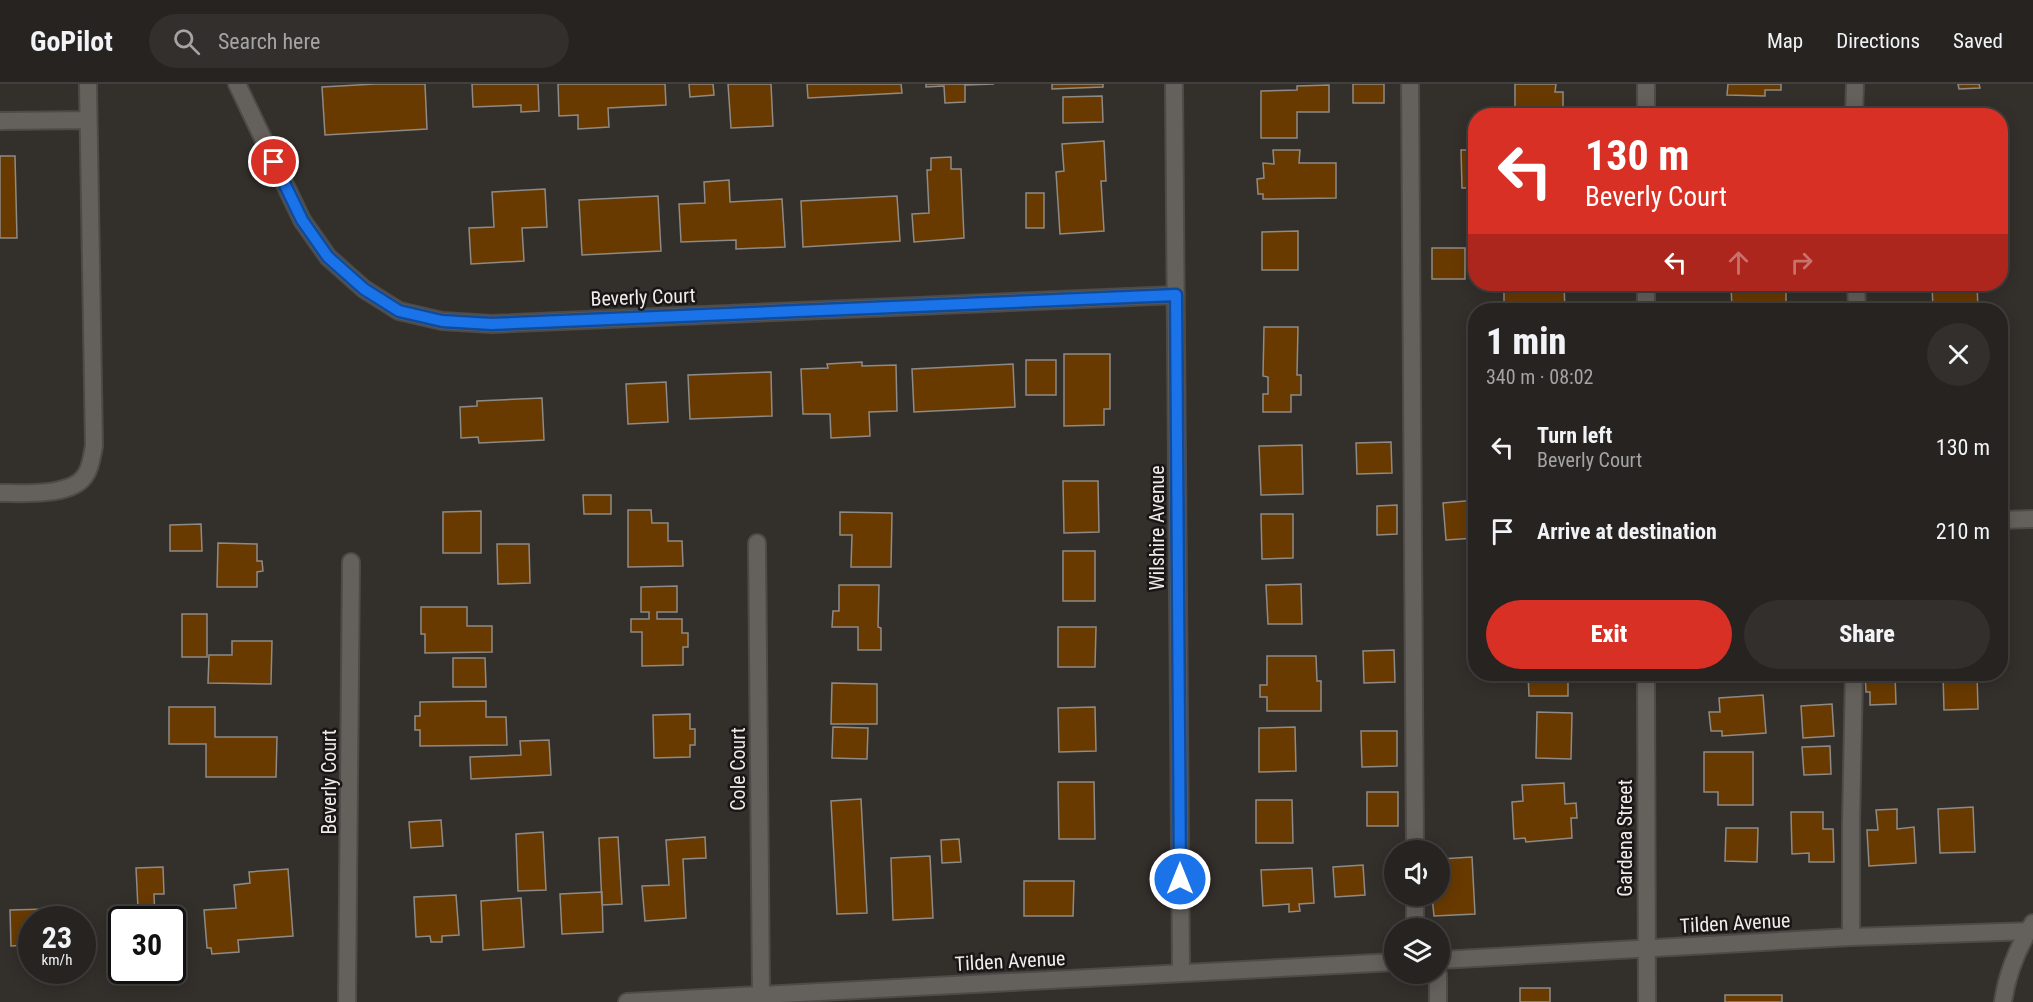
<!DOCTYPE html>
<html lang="en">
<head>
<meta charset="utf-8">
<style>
	:root { --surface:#262320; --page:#322f2d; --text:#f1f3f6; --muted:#a4a4a5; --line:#42403e; --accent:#d93025 }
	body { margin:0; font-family:"Roboto Condensed",sans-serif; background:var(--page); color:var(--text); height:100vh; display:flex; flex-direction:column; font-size:22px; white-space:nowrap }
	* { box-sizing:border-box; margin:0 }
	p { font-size:20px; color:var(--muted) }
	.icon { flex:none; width:33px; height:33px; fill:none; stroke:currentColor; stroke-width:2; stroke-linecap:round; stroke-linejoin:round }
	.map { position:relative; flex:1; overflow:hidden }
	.sheet { position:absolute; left:1468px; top:219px; width:540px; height:378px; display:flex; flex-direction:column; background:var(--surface); border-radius:24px; box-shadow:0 3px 15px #0003,0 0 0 2px var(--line) }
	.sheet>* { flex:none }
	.guide { position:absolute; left:1468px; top:24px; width:540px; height:183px; border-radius:24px; box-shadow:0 3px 15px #0003,0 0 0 2px var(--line); background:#d93025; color:#fff; overflow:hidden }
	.fabs { position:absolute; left:1384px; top:756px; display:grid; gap:12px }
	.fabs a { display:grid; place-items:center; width:66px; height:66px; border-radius:50%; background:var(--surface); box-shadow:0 3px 15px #0003,0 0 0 2px var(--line); font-size:30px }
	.speed { position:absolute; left:18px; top:822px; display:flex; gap:12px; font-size:30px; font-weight:700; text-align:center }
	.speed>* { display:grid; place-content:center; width:78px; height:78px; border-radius:50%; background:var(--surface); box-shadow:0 3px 15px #0003,0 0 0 2px var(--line); line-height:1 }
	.speed small { font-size:15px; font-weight:400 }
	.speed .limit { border:3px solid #111; border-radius:9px; background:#fff; color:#111 }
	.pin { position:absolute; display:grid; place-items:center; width:51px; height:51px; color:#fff; margin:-26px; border:3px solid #fff; border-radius:50%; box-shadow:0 2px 6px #0007 }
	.me { position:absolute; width:66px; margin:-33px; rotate:0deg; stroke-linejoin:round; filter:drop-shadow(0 0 4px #0008) }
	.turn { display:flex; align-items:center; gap:21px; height:126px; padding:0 18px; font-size:27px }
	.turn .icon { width:78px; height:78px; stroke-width:2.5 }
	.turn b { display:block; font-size:42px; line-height:51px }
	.lanes { display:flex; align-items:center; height:57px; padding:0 18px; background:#0003; justify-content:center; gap:30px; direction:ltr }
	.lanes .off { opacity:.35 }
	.round { display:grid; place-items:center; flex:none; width:63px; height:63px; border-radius:32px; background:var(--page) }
	.headline { display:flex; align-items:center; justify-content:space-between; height:102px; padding:0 18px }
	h1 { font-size:36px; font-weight:800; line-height:45px }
	.button { display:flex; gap:12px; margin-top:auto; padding:12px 18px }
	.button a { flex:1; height:69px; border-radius:36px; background:var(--accent); color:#fff; font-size:24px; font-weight:800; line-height:69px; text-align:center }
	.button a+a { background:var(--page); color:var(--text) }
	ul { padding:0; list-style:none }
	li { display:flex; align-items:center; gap:18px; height:84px; padding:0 18px }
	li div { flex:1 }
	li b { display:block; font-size:22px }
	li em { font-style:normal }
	header { display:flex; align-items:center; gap:36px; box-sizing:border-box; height:84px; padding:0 30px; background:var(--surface); border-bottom:2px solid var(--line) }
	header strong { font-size:28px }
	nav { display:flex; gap:33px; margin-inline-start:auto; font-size:21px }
	.search { width:420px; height:54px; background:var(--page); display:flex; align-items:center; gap:15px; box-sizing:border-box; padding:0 21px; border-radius:33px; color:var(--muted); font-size:22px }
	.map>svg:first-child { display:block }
	.building { fill:#683a00; stroke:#8f8a85; stroke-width:1.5 }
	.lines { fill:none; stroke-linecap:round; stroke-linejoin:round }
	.service-casing { stroke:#4e4a47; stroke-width:20 }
	.minor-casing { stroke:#4e4a47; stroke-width:20 }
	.tertiary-casing { stroke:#4e4a47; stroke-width:20 }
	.service { stroke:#64605b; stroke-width:16 }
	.minor { stroke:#64605b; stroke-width:16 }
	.tertiary { stroke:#64605b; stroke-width:16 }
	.route-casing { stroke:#114b97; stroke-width:15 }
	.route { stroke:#1a73e8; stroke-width:10 }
	.labels { text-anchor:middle; stroke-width:5; stroke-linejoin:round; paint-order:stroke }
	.street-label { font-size:20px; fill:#efecea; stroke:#191716 }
</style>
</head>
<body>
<header>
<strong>GoPilot</strong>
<div class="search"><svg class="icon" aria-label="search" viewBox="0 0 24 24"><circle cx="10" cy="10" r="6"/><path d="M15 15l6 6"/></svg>Search here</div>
<nav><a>Map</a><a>Directions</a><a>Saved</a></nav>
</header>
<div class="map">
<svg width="2033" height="918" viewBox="0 0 2033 918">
	<rect width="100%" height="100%" fill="#332f2b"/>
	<path class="building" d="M375,0H425L427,45L325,51L322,3Z
		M472,0H538L539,27L521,28V21L473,23Z
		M558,0H665L666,21L608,24L609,43L578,45V31L559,32Z
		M689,0H713L714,11L690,13Z
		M728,0H771L773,42L731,44Z
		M807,0H901L902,9L808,14Z
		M926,0H994L965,1V18L945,19L944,2L926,3Z
		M1052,0H1103V3L1052,5Z
		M1353,0H1384V19H1353Z
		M1515,0H1556L1555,8H1563V23H1555L1556,32H1515Z
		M1728,0H1781V6H1765V12L1727,11Z
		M1958,0H1979L1980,4L1959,5Z
		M1329,1V28H1297V54H1261V7L1297,6V2Z
		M1102,12L1103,38L1063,39V13Z
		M1971,27V32H1932V28Z
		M1104,57L1106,97H1101L1104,147L1060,150L1056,88L1064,87L1062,60Z
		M1273,66H1300L1299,79H1336V114L1263,115V110H1258L1257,95L1264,94L1263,79L1274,80Z
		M1461,66H1476V104H1462Z
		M0,72H15L17,154H0Z
		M951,73V85H961L964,154L914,158L912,130L929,129L927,86H931V74Z
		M729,96L730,118L782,115L785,163L736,165V156L681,158L679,120L705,119L704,98Z
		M545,105L547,143L522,144L524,177L471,180L469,144L494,143L492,108Z
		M1026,109H1044V144H1026Z
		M658,112L661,167L582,171L579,116Z
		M897,112L900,157L803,163L801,117Z
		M1298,147V186H1262V148Z
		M1432,164H1465V195H1432Z
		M1731,200H1786V221H1818V226H1732Z
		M1932,200H1977L1978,226H1933Z
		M1564,201L1565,226H1504V202Z
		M1264,243H1298L1297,291H1301V311H1291V328H1263V310H1268V293L1263,292Z
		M1064,270H1110V325H1104V341L1064,342Z
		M1026,276H1056V311H1026Z
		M862,278V282L896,281L897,327L869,328L870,352L831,354L830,330H803L801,285L828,284L827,280Z
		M1013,280L1015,323L914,328L912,285Z
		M771,288L772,332L690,335L688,291Z
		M666,298L668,338L628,340L626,300Z
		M542,314L544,356L479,359L478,353L461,354L460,323L477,322V317Z
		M1391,358L1392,389L1357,390L1356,359Z
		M1302,361L1303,410L1261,411L1259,362Z
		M1063,397H1098L1099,448L1064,449Z
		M583,411H611V430H584Z
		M1476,416V454L1446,456L1443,419Z
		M1397,421V450L1377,451V422Z
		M628,426H651L652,439H668V457H682L683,482L628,483Z
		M481,427V469H443V428Z
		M840,428L892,429L891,483H851L852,451H840Z
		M1261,430H1293V474L1262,475Z
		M201,440L202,467H170V441Z
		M218,459L257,460V477H262L263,487L257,488V503H217Z
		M497,460H529L530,499L498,500Z
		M1063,467H1095V517H1063Z
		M1301,500L1302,540H1268L1266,501Z
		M839,501H879L878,543L881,544V566H858V543H832L833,527H839Z
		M677,502V528H657V535H682V549H688V563H683V581L642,582V548H631V535H649V528H641V503Z
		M421,523H467V542H492V568L425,569V550H421Z
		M182,530H207V573H182Z
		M1058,543H1096L1095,583H1058Z
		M232,557H272L271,600L208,599L209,571H232Z
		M1394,566L1395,598L1364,599L1363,567Z
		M1267,572H1316L1317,597H1321V627H1267V613H1260V601H1267Z
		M453,574H485L486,603H453Z
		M1528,590H1568V612H1529Z
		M1865,590H1895L1896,620L1870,621V608H1866Z
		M1943,590H1977L1978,625L1944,626Z
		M832,599L877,600V640H831Z
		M1763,611L1766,649L1722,652V647H1711L1709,628H1720L1719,614Z
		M486,617V633H506L507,661L420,662V646H415V632H420V618Z
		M1832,620L1834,652L1803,654L1801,622Z
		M169,623H215V653H277L276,693H206V660H169Z
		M1095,623L1096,667L1059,668L1058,624Z
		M1537,628L1572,629L1571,675L1536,674Z
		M690,630V645H695V661H690V673L654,674L653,631Z
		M833,643L868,644L867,675L832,674Z
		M1295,643L1296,687L1259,688V644Z
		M1361,647H1397V682L1362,683Z
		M549,656L551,691L471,695L470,673L521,671L520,657Z
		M1830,662L1831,690L1804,691L1802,663Z
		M1704,668H1753V721H1718V708H1704Z
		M1058,698H1094L1095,755H1059Z
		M1564,699L1565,720L1576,719L1577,734H1571L1572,754L1526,758L1525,754L1514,755L1512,718L1523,717L1522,701Z
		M1367,708H1398V742H1367Z
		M861,715L867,829L837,830L831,717Z
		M1256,716H1292L1293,759H1256Z
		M1973,723L1975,768L1940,769L1938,725Z
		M1897,725V745L1914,743L1916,779L1869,782L1867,746H1878L1876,726Z
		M1791,728H1823V745H1833L1834,778H1809V769L1792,770Z
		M441,736L443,762L411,764L409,738Z
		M1726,744H1758L1757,778L1725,777Z
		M543,748L546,806L518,807L516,750Z
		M618,753L622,820L602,821L599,754Z
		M705,753L706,774L683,775L686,834L645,837L642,802L669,801L666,756Z
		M959,755L961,778L942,779L941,756Z
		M930,772L933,834L893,836L891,774Z
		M1472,773L1475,830L1434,832L1432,812H1440V775Z
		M1363,781L1365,811L1335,813L1333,783Z
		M163,783L164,810H154L155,836H122V863L110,864L108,826L138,824L136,784Z
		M1312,784L1314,819L1299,820L1300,827L1289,828V820L1263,822L1261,786Z
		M288,785L293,852L238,856L239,868L212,870L211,864H207L204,826L236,824L234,801L250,799L249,788Z
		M1024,797H1074L1073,832H1024Z
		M602,808L603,848L562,850L560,810Z
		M456,811L459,851L442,852V858H431L430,852L416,853L414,813Z
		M521,814L524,863L483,866L481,817Z
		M47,825V836H32V861L11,862L10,826Z
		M1520,904H1550V918H1520Z
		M1725,911H1782V918H1725Z"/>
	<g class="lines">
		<defs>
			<path id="service" d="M1410,0L1415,766
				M1854,32L1855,0
				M0,37L88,36
				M1856,200L1857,226
				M0,409C22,409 74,413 86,390C91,383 92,371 94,362L88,0
				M1415,812V844
				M1851,853V740L1854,590
				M1438,890V918"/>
			<path id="minor" d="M237,0L302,136L328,173L364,205L399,227L442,237L492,240L1176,211
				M1174,0L1181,888
				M1646,32V0
				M1646,226V200
				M2001,436L2033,435
				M757,459L761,911
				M1646,590L1647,918
				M347,918L351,478
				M2003,918C2007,890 2018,863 2033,839"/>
			<path id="tertiary" d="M1440,876L1851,853L2033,847
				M627,918L1395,878"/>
		</defs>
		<use href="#service" class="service-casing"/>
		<use href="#minor" class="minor-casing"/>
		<use href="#tertiary" class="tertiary-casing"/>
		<use href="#service" class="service"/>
		<use href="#minor" class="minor"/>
		<use href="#tertiary" class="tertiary"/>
	</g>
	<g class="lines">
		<defs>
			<path id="route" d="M274,78L302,136L328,173L364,205L399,227L442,237L492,240L1176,211L1180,795"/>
		</defs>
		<use href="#route" class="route-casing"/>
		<use href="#route" class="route"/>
	</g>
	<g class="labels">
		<g class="street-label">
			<text transform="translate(643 213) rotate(-2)" y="7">Beverly Court</text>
			<text transform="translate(1157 444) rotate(-90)" y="7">Wilshire Avenue</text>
			<text transform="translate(738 685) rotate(-90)" y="7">Cole Court</text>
			<text transform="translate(329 698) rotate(-90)" y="7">Beverly Court</text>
			<text transform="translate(1625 754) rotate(-90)" y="7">Gardena Street</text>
			<text transform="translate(1735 839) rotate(-3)" y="7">Tilden Avenue</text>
			<text transform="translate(1010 877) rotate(-3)" y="7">Tilden Avenue</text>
		</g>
	</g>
</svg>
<div class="fabs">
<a><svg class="icon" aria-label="sound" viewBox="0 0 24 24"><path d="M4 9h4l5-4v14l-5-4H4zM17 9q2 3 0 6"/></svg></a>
<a><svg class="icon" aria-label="layers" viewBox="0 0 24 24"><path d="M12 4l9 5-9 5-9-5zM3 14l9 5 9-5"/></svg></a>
</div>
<div class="speed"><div>23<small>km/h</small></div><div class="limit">30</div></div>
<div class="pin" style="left:274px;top:78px;background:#d93025"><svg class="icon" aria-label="arrive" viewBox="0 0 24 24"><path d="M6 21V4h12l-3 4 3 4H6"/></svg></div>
<svg class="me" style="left:1180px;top:795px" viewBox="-20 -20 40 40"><circle r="17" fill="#1a73e8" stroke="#fff" stroke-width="3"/><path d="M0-11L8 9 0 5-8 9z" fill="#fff"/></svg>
<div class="guide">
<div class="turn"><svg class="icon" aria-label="left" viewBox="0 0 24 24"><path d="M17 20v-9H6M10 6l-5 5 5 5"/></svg><div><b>130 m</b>Beverly Court</div></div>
<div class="lanes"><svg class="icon" aria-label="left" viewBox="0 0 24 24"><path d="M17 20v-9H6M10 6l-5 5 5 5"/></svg><svg class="icon off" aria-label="ahead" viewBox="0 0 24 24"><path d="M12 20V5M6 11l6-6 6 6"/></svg><svg class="icon off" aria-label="right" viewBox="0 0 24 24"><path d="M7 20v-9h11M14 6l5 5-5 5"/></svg></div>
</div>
<section class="sheet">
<div class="headline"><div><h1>1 min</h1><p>340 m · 08:02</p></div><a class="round"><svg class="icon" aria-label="close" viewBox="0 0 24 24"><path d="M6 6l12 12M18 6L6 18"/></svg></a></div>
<ul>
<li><svg class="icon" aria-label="left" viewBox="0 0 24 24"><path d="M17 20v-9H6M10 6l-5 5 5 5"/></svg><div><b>Turn left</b><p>Beverly Court</p></div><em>130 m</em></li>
<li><svg class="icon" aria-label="arrive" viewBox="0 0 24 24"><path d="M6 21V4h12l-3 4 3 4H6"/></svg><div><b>Arrive at destination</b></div><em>210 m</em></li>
</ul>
<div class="button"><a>Exit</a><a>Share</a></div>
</section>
</div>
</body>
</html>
